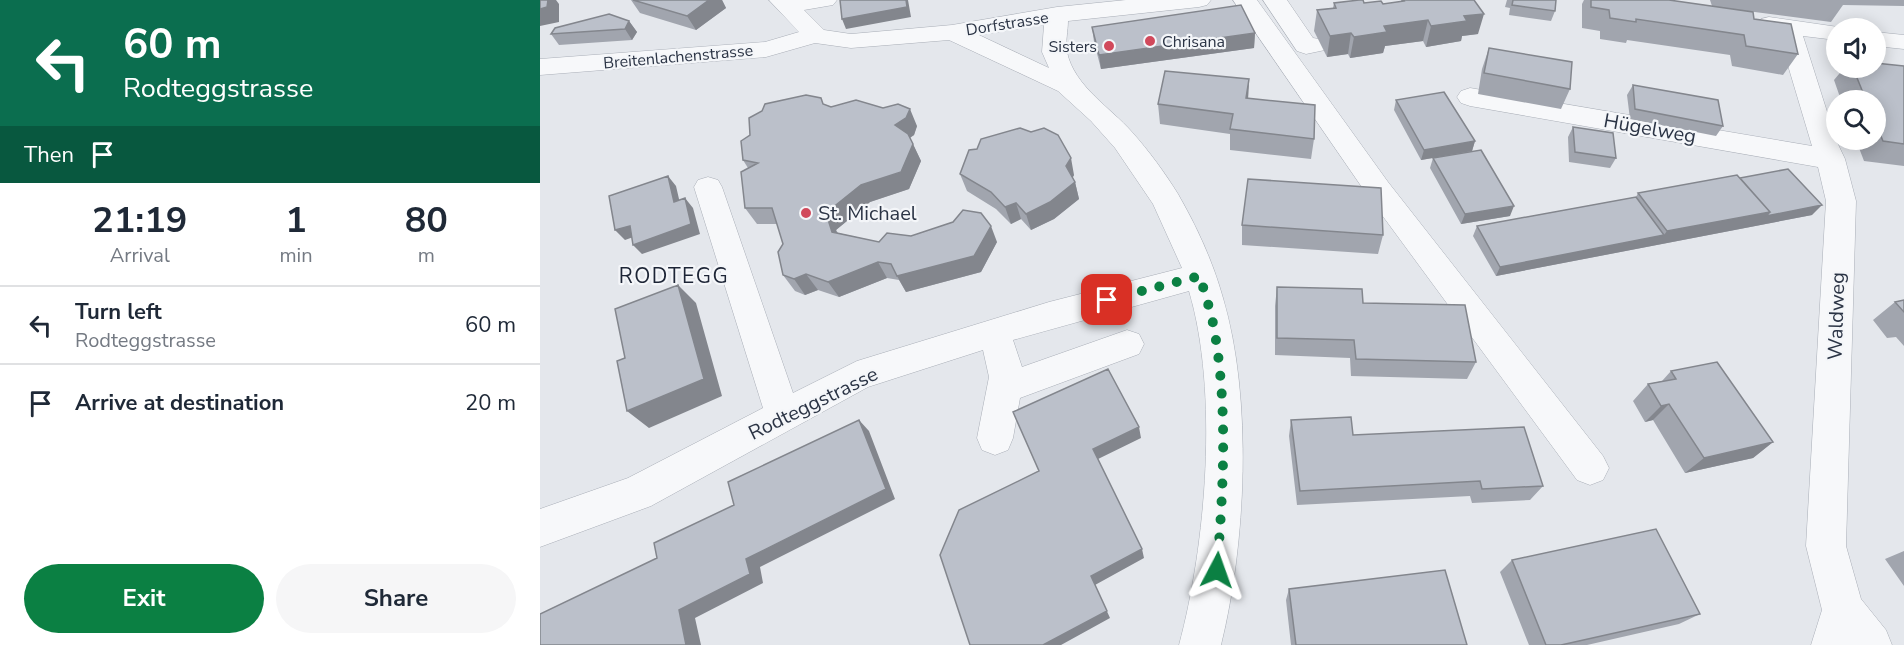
<!DOCTYPE html>
<html lang="en">
<head>
<meta charset="utf-8">
<style>
	:root { --surface:#fff; --page:#f6f6f7; --text:#1f2937; --muted:#747a83; --line:#e0e1e3; --accent:#0b8043 }
	body { margin:0; font-family:"Nunito Sans",sans-serif; background:var(--page); color:var(--text); height:100vh; display:flex; flex-direction:column; font-size:22px; white-space:nowrap }
	* { box-sizing:border-box; margin:0 }
	p { font-size:20px; color:var(--muted) }
	.icon { flex:none; width:33px; height:33px; fill:none; stroke:currentColor; stroke-width:2; stroke-linecap:round; stroke-linejoin:round }
	.map { position:relative; flex:1; overflow:hidden }
	.drawer { display:flex; flex-direction:column; background:var(--surface); width:540px }
	.drawer>* { flex:none }
	.hud { background:#0b6e4f; color:#fff; overflow:hidden }
	.buttons { position:absolute; left:1286px; top:18px; display:grid; gap:12px }
	.buttons a { display:grid; place-items:center; width:60px; height:60px; border-radius:50%; background:var(--surface); box-shadow:0 3px 15px #0003; font-size:30px }
	.pin { position:absolute; display:grid; place-items:center; width:51px; height:51px; color:#fff; margin:-26px; border-radius:12px; box-shadow:0 3px 9px #0006 }
	.me { position:absolute; width:66px; margin:-33px; rotate:4deg; stroke-linejoin:round; filter:drop-shadow(0 0 4px #0008) }
	.turn { display:flex; align-items:center; gap:21px; height:126px; padding:0 24px; font-size:27px }
	.turn .icon { width:78px; height:78px; stroke-width:2.5 }
	.turn b { display:block; font-size:42px; line-height:51px }
	.then { display:flex; align-items:center; height:57px; padding:0 24px; background:#0003; gap:12px; font-size:22px }
	.eta { display:flex; justify-content:space-evenly; align-items:center; height:102px; text-align:center }
	.eta b { font-size:36px; font-weight:700; line-height:42px }
	.button { display:flex; gap:12px; margin-top:auto; padding:12px 24px }
	.button a { flex:1; height:69px; border-radius:36px; background:var(--accent); color:#fff; font-size:24px; font-weight:700; line-height:69px; text-align:center }
	.button a+a { background:var(--page); color:var(--text) }
	ul { padding:0; list-style:none }
	li { display:flex; align-items:center; gap:18px; height:78px; padding:0 24px; border-top:2px solid var(--line) }
	li div { flex:1 }
	li b { display:block; font-size:22px }
	li em { font-style:normal }
	main { display:flex; flex:1; min-height:0 }
	.map>svg:first-child { display:block }
	.lines { fill:none; stroke-linecap:round; stroke-linejoin:round }
	.minor-casing { stroke:#a9aeb7; stroke-width:1 }
	.minor { fill:#f7f8fa; fill-rule:evenodd }
	.wall { fill:#a1a5ae }
	.shaded-wall { fill:#83868d }
	.building { fill:#bbc0ca; stroke:#83868d; stroke-width:1.5 }
	.route { stroke:#0b8043; stroke-width:10; stroke-dasharray:0 18 }
	.poi-dot { fill:#d1495b; stroke:#f4f6f9; stroke-width:2 }
	.labels { text-anchor:middle; stroke-width:4.5; stroke-linejoin:round; paint-order:stroke }
	.far-street-label { font-size:16px; fill:#2b3445; stroke:#f4f6f9 }
	.far-poi-label { font-size:16px; fill:#2b3445; stroke:#f4f6f9; text-anchor:start }
	.street-label { font-size:20px; fill:#2b3445; stroke:#f4f6f9 }
	.poi-label { font-size:20px; fill:#2b3445; stroke:#f4f6f9; text-anchor:start }
	.neighbourhood-label { font-size:21px; letter-spacing:1.5px; fill:#1d2536; stroke:#f4f6f9 }
</style>
</head>
<body>
<main>
<section class="drawer">
<div class="hud">
<div class="turn"><svg class="icon" aria-label="left" viewBox="0 0 24 24"><path d="M17 20v-9H6M10 6l-5 5 5 5"/></svg><div><b>60 m</b>Rodteggstrasse</div></div>
<div class="then">Then<svg class="icon" aria-label="arrive" viewBox="0 0 24 24"><path d="M6 21V4h12l-3 4 3 4H6"/></svg></div>
</div>
<div class="eta">
<div><b>21:19</b><p>Arrival</p></div>
<div><b>1</b><p>min</p></div>
<div><b>80</b><p>m</p></div>
</div>
<ul>
<li><svg class="icon" aria-label="left" viewBox="0 0 24 24"><path d="M17 20v-9H6M10 6l-5 5 5 5"/></svg><div><b>Turn left</b><p>Rodteggstrasse</p></div><em>60 m</em></li>
<li><svg class="icon" aria-label="arrive" viewBox="0 0 24 24"><path d="M6 21V4h12l-3 4 3 4H6"/></svg><div><b>Arrive at destination</b></div><em>20 m</em></li>
</ul>
<div class="button"><a>Exit</a><a>Share</a></div>
</section>
<div class="map">
<svg width="1364" height="645" viewBox="0 0 1364 645">
	<rect width="100%" height="100%" fill="#e4e7ec"/>
	<g class="lines">
		<defs>
			<path id="minor" d="M229,0H297L293,5L264,10L284,30L311,34L412,25L517,7L586,0H671L667,5L659,7L528,21C528,30 525,43 527,52C534,86 571,108 592,132C609,151 625,173 638,194C657,227 673,262 683,298C713,399 706,544 681,645H639C666,545 679,392 649,291L473,340L482,367L587,330L599,334L604,344L599,354L480,398L473,438L468,450L455,455L442,450L437,438L449,377L443,350L328,387L111,506L0,547V509L88,478L223,408L154,187L158,180L168,177L178,180L182,187L253,393L317,361L509,302L642,268L613,204L575,148L551,121L518,91L409,40L311,48L275,43L226,57L0,75V59L225,42L259,32ZM504,25L502,52L509,68L439,35Z
				M693,0H717L848,182L1063,456L1069,468L1063,480L1050,485L1037,480L828,196Z
				M723,0H747L773,38L785,40L788,45L785,50L766,54L757,51Z
				M1229,17L1305,28H1296V40L1263,36L1296,140L1305,159L1316,201L1306,546L1321,599L1346,630L1352,645H1271L1282,610L1266,546L1286,201L1278,167L930,106L921,103L917,97L921,91L930,88L1272,146L1238,32L1221,29L1217,24L1221,19Z
				M1335,32L1364,35V49L1335,46Z"/>
		</defs>
		<use href="#minor" class="minor-casing"/>
		<use href="#minor" class="minor"/>
	</g>
	<path class="wall" d="M91,0H182L186,8L156,30L100,13Z
		M861,0H934L938,34L922,36L921,41L886,47L883,41L845,46L843,53L810,58L808,54L787,57L774,31L777,10L793,8L794,3L843,4L861,2Z
		M967,0H1016L1015,11L1011,21L969,15L970,8L965,7Z
		M1044,0H1129L1172,6L1170,0H1364V6L1303,5L1291,22L1176,7L1214,19L1258,54L1243,75L1192,66L1190,55L1087,40L1086,43L1060,39V31L1042,28V4Z
		M89,21L97,32L92,40L19,45L11,34Z
		M552,27L715,33L714,48L561,69L554,42Z
		M949,48L1030,89L1021,109L938,94L942,69Z
		M1364,66V166L1324,161L1316,140H1335V100H1301L1294,80L1304,68Z
		M709,79L708,98L774,139L771,159L690,150V134L620,124L618,104Z
		M1093,85L1183,126L1176,136L1090,119L1087,95Z
		M856,100L935,141L932,151L970,216L921,224L890,168L893,158L881,160L854,110Z
		M285,105L377,126L374,135L370,138L381,161L369,189L330,202L296,230L298,233L339,242L371,236L457,242L441,272L366,292L359,280L347,278L299,297L278,290L265,295L255,291L243,275V244L237,224H217L205,208L208,168L203,160Z
		M1033,127L1076,158L1070,168L1029,162L1028,137Z
		M437,149L534,175L532,178L535,182L539,199L514,219L491,230L481,219L471,224L456,209L427,191L420,174Z
		M1200,178L1272,215L956,276L933,236L937,226L1096,197L1098,193Z
		M702,225L843,235L838,254L702,245Z
		M737,287L823,303L936,362L927,379L811,376L810,358L735,355V306Z
		M1363,300H1364V346L1356,337L1347,338L1333,320L1355,302Z
		M1131,371L1233,442L1213,458L1145,473L1113,420L1105,422L1093,401L1108,384L1122,381Z
		M751,420L813,435L1003,486L990,500L932,503L930,496L757,505L749,436Z
		M1364,551V586L1345,559Z
		M972,560L1160,614L1139,624L1047,645H989L960,572Z
		M749,589L927,645H751L746,600Z"/>
	<path class="shaded-wall" d="M8,0H16L19,4V22L0,26V9Z
		M169,0H182L186,8L156,30L147,16Z
		M366,0H368L371,17L306,29L302,19Z
		M944,14L938,34L922,36L921,41L886,47L891,26L924,16Z
		M888,20L883,41L845,46L843,53L810,58L814,37L844,26Z
		M89,21L97,32L92,40L85,29Z
		M715,33L714,48L561,69L559,55Z
		M811,33L808,54L787,57L790,36Z
		M709,79L708,100L706,98Z
		M370,109L377,126L374,135L363,142L355,125Z
		M935,141L932,151L881,160L884,150Z
		M373,144L381,161L369,189L330,202L296,230L302,248L292,232L286,213L321,185Z
		M531,158L534,175L530,183L526,166Z
		M128,176L136,186L142,212L134,202Z
		M535,182L539,199L514,219L491,230L486,214Z
		M145,198L153,208L160,234L102,254L93,245Z
		M476,203L481,219L471,224L465,207Z
		M1282,205L1272,215L956,276L960,267L1124,235L1127,231L1230,212Z
		M974,206L970,216L921,224L925,214Z
		M90,226L99,235L85,240L75,230Z
		M451,226L457,242L441,272L366,292L357,276Z
		M338,262L347,278L299,297L288,282Z
		M266,274L278,290L265,295L254,279Z
		M138,285L156,303L182,396L109,428L87,411Z
		M1129,404L1113,420L1105,422L1121,406Z
		M319,420L329,431L355,499L220,567L223,583L155,618L161,645H146L139,610L206,559Z
		M599,427L601,438L556,460L553,449Z
		M1233,442L1213,458L1145,473L1164,458Z
		M602,549L604,558L555,585L570,618L521,645H503L551,576Z"/>
	<path class="building" d="M0,0H8L7,7L0,9Z
		M93,0H169L147,16Z
		M300,0H366L367,7L302,19Z
		M819,0H823L824,3L841,1L843,4L864,1L863,0H934L944,14L924,16L927,21L891,26L888,20L844,26L847,32L814,37L811,33L790,36L777,10L796,8L794,3Z
		M973,0H1016L1015,11L972,5Z
		M1051,0H1129L1213,12L1214,19L1251,24L1258,54L1206,46L1204,35L1096,19V22L1070,18L1069,10L1051,7Z
		M701,5L715,33L559,55L552,27Z
		M69,14L89,21L85,29L11,34L15,28Z
		M949,48L1032,62L1030,89L944,73Z
		M1335,63L1364,66V144L1343,141L1335,122V100H1326L1313,68H1335Z
		M625,71L709,79L706,98L775,105L774,139L690,129L693,114L618,104Z
		M1093,85L1178,100L1183,126L1095,109Z
		M904,92L935,141L884,150L856,100Z
		M266,95L281,98L283,104L291,107L316,100L343,108L358,104L370,109L366,118L355,125L368,134L373,144L361,172L321,185L286,213L292,232L339,242L347,233L371,236L413,222L423,210L441,213L451,226L434,256L357,276L351,264L338,262L288,282L266,274L254,279L243,275L238,252L243,244L232,208H205L201,172L218,163L203,160L201,141L210,135L209,118L222,111L225,104Z
		M1033,127L1073,133L1076,158L1035,152Z
		M480,128L491,132L504,128L518,135L531,158L526,166L535,182L510,202L486,214L476,203L465,207L451,192L420,174L429,150L437,149L441,139Z
		M941,150L974,206L925,214L893,158Z
		M1248,169L1282,205L1226,216L1230,212L1200,178Z
		M1197,175L1230,212L1127,231L1098,193Z
		M128,176L134,202L145,198L151,224L93,245L90,226L75,230L69,196Z
		M708,179L841,188L843,235L702,225Z
		M1096,197L1124,235L960,267L937,226Z
		M138,285L164,379L87,411L77,361L85,358L75,309Z
		M737,287L822,289L823,303L925,305L936,362L816,359L814,340L737,338Z
		M1364,300V312L1355,302Z
		M1177,362L1233,442L1164,458L1129,404L1121,406L1108,384L1136,379L1131,371Z
		M568,369L599,427L553,449L602,549L551,576L567,611L503,645H430L400,555L419,510L499,471L473,412Z
		M811,417L813,435L984,427L1003,486L942,489L940,481L760,491L751,420Z
		M319,420L346,489L206,559L210,574L139,610L146,645H0V614L117,558L114,543L194,505L188,482Z
		M1116,529L1160,614L1021,645H1006L972,560Z
		M905,570L927,645H756L749,589Z"/>
	<g class="lines">
		<path class="route" d="M567,300L660,276C665,295 672,314 675,334C688,412 683,492 677,570"/>
	</g>
	<g class="poi-dot">
		<circle cx="610" cy="41" r="6"/>
		<circle cx="569" cy="46" r="6"/>
		<circle cx="266" cy="213" r="6"/>
	</g>
	<g class="labels">
		<g class="far-street-label">
			<text transform="translate(467 23) rotate(-9)" y="6">Dorfstrasse</text>
			<text transform="translate(138 56) rotate(-5)" y="6">Breitenlachenstrasse</text>
		</g>
		<g class="far-poi-label">
			<text x="622" y="47">Chrisana</text>
			<text x="557" y="52" text-anchor="end">Sisters</text>
		</g>
		<g class="street-label">
			<text transform="translate(1110 128) rotate(10)" y="7">Hügelweg</text>
			<text transform="translate(1296 316) rotate(-88)" y="7">Waldweg</text>
			<text transform="translate(273 403) rotate(-26)" y="7">Rodteggstrasse</text>
		</g>
		<g class="poi-label">
			<text x="278" y="220">St. Michael</text>
		</g>
		<g class="neighbourhood-label">
			<text x="134" y="283">RODTEGG</text>
		</g>
	</g>
</svg>
<div class="buttons">
<a><svg class="icon" aria-label="sound" viewBox="0 0 24 24"><path d="M4 9h4l5-4v14l-5-4H4zM17 9q2 3 0 6"/></svg></a>
<a><svg class="icon" aria-label="search" viewBox="0 0 24 24"><circle cx="10" cy="10" r="6"/><path d="M15 15l6 6"/></svg></a>
</div>
<div class="pin" style="left:567px;top:300px;background:#d93025"><svg class="icon" aria-label="arrive" viewBox="0 0 24 24"><path d="M6 21V4h12l-3 4 3 4H6"/></svg></div>
<svg class="me" style="left:677px;top:570px" viewBox="-20 -20 40 40"><path d="M0-17L14 15 0 8-14 15z" fill="#0b8043" stroke="#fff" stroke-width="4"/></svg>
</div>
</main>
</body>
</html>
